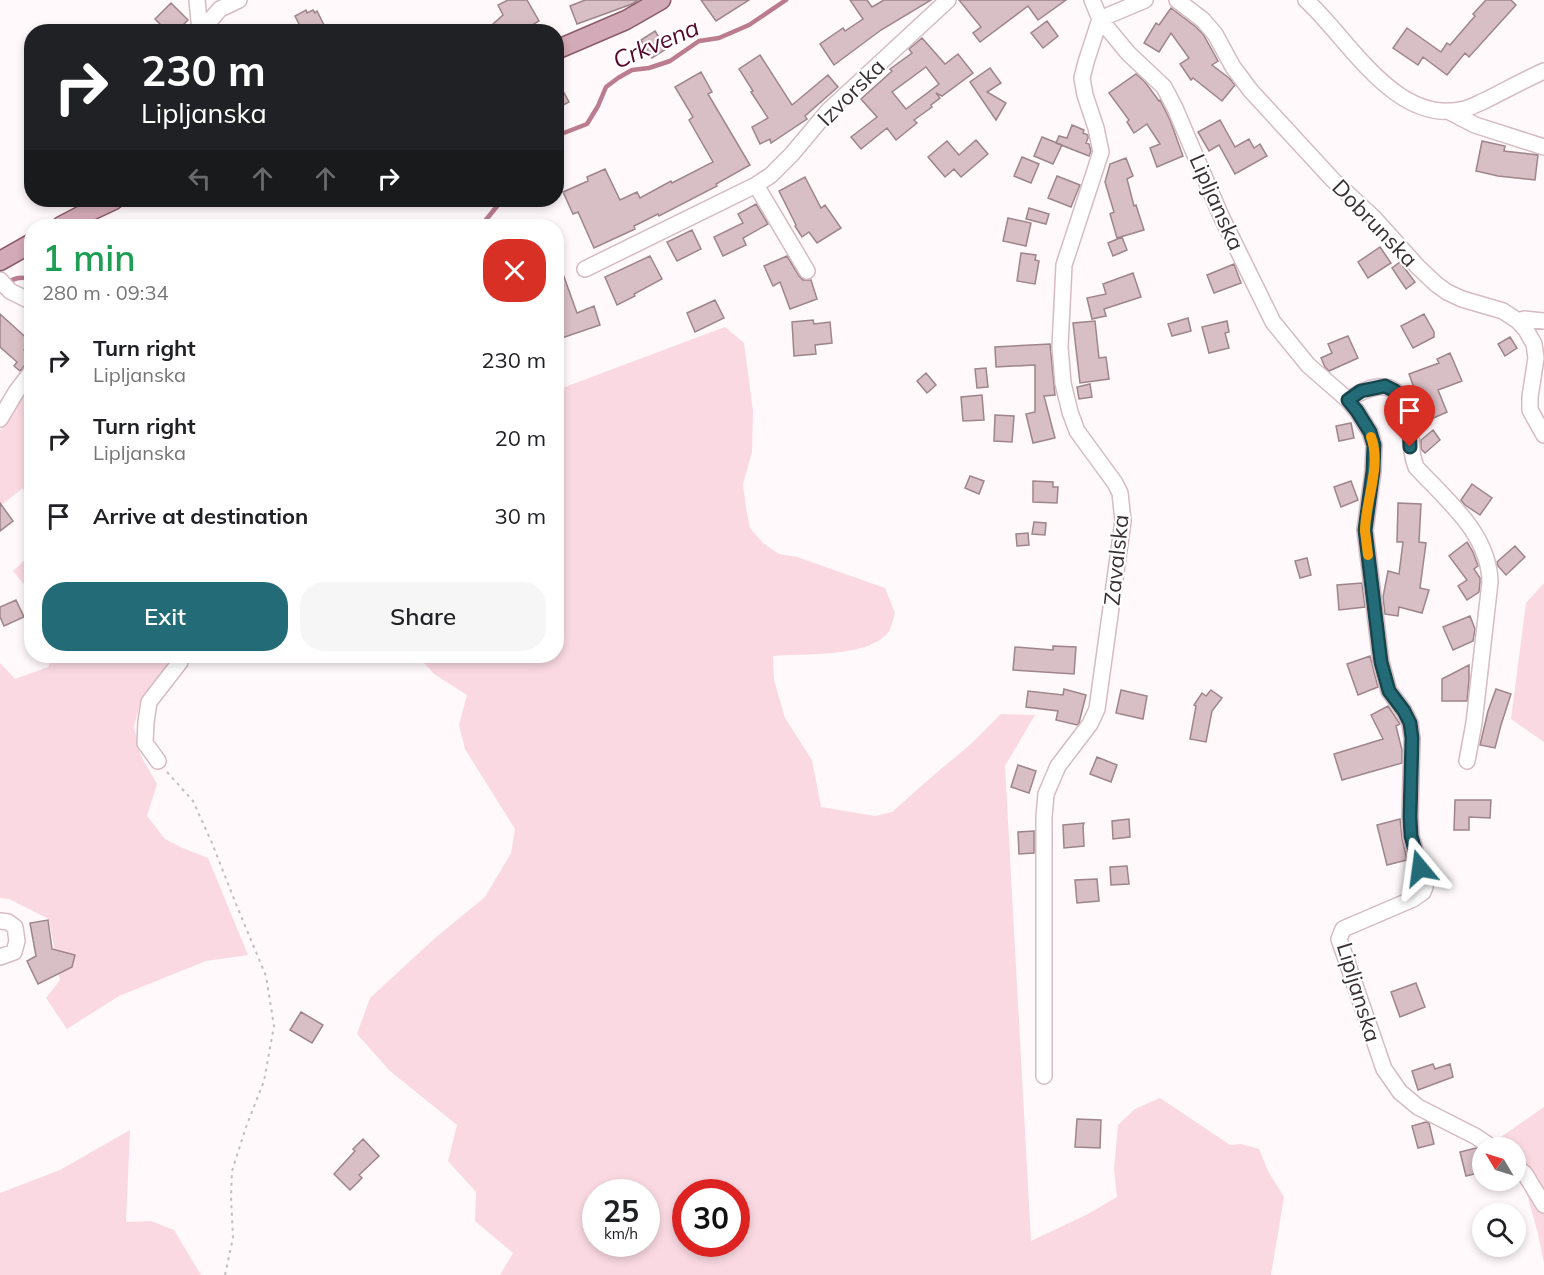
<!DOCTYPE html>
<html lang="en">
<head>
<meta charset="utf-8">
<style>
	:root { --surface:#fff; --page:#f6f6f6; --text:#202124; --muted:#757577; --accent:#236c77 }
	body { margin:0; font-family:Mulish,sans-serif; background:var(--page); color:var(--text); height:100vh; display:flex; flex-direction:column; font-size:22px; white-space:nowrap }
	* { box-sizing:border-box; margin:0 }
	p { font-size:20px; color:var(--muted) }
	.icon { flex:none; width:33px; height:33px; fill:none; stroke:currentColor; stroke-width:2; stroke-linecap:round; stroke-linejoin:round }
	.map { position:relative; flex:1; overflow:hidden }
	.sheet { position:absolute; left:24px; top:219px; width:540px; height:444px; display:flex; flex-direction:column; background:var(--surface); border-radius:24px; box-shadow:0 3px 9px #0003 }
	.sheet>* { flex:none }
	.hud { position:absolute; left:24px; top:24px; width:540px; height:183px; border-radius:24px; box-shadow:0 3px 9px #0003; background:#202124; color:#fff; overflow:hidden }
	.needle { width:39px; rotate:308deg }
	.buttons { position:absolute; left:1472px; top:1137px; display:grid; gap:12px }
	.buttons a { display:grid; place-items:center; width:54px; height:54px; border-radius:50%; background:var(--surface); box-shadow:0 3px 9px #0003; font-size:30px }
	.speed { position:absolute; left:582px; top:1179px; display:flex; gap:12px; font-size:30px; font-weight:700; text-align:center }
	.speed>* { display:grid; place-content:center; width:78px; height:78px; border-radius:50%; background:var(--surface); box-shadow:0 3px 9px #0003; line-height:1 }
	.speed small { font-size:15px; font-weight:400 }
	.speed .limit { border:9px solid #d22; background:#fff; color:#111 }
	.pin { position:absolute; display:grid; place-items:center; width:51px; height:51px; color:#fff; margin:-62px -26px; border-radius:50% 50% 50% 0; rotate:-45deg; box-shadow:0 0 6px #0007 }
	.pin .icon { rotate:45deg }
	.me { position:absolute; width:66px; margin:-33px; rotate:344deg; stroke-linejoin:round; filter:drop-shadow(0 0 4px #0008) }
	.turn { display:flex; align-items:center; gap:21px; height:126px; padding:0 18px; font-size:27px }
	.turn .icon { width:78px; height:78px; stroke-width:2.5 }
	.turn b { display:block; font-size:42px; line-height:51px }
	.lanes { display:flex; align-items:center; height:57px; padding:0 18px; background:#0003; justify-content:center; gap:30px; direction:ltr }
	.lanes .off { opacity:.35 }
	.round { display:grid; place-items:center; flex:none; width:63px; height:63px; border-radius:24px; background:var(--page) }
	.head { display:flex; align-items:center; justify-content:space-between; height:102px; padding:0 18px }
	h1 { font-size:36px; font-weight:600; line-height:45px; color:#1e9e55 }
	.button { display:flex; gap:12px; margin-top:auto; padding:12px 18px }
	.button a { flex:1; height:69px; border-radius:24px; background:var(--accent); color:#fff; font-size:24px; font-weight:600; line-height:69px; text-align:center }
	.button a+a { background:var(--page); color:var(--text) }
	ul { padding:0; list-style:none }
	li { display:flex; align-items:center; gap:18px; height:78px; padding:0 18px }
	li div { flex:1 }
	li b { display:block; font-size:22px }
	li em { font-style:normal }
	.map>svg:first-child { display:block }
	.green { fill:#fad9e2; fill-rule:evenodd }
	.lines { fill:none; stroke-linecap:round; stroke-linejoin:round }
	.stream { stroke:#bb7c8f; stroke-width:4.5 }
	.building { fill:#d8bec5; stroke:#9e858b; stroke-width:1.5; fill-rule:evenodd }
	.minor-casing { stroke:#d6bbc2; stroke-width:18 }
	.major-casing { stroke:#8b5a6a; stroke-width:21 }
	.path { stroke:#c4bcbf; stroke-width:2; stroke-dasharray:3 4.5; stroke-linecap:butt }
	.minor { stroke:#fff; stroke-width:15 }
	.major { stroke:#d3aab7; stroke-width:18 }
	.route-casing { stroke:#17464d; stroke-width:15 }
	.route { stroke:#236c77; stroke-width:10 }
	.slow { stroke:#f59e0b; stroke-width:10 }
	.labels { text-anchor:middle; stroke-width:4.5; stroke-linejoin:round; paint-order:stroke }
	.street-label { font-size:22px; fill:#3a3033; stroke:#fff }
	.water-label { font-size:24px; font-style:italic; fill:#55092b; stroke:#fff }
</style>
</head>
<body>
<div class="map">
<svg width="1544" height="1275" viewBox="0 0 1544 1275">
	<rect width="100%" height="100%" fill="#fff9fb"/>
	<path class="green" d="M725,327L744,343L753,411L752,452L743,484L746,508L750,528L763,543L779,554L797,557L885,588L895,613C893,619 891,630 887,634C864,658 804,653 773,656L774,680L785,718L812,760L821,807L875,816L892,812L935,774L971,744L1001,714L1035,715L1005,766L1031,1241L1088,1214L1117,1197L1114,1169L1118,1125L1135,1109L1160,1098L1230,1145L1241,1144L1259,1149L1268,1171L1284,1197L1271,1275H500L513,1253L475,1221L476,1192L448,1161L457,1125L390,1071L357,1034L370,998L434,939L485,897L511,853L515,829L465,749L459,725L467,695L434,674L418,656H556L557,390ZM646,1192V1244H596V1192ZM736,1192V1244H686V1192Z
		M31,377V514L23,488L0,506V431Z
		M31,554V593L13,571Z
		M1544,583V742L1511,719L1526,603Z
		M53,656H173V662L141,699L134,727L141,756L157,784L147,816L165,839L180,847L208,858L248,955L206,961L119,996L67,1029L46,998L60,980L49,919L9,899L0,898V663L15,679L48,667Z
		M1544,1107V1263L1538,1234L1525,1187L1515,1177V1148H1485Z
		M130,1130L126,1222L151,1221L174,1230L201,1275H0V1193L60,1170Z"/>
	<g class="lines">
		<path class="stream" d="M556,136L587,124L598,106L606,87L618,78L632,70L649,68L670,61L699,41L719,38L749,25L786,0
			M481,226L502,200
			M5,283C14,279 22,275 32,280"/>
	</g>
	<path class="building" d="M508,0H527L539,21L521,32H484L503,15L498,5Z
		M585,0H638L632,4L577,24L570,6Z
		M701,0H749L716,21Z
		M850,0H867L872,7L884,0H931L881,30L834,65L820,44L843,28L845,31L863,19Z
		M959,0H1066L1038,20L1028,6L980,42L973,33L981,27Z
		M1486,0H1511L1516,5L1469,57L1465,53L1447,75L1423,57L1418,65L1393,48L1407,28L1441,52L1447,43L1450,45L1475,16L1473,14Z
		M171,3L188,20L176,32H168L155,19Z
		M1171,8L1196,27L1203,34L1218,61L1212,65L1229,78L1235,85L1222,101L1193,78L1191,80L1180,64L1189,58L1171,33L1159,52L1144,43L1156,23L1159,25Z
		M306,10L307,13L313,10L315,13L317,11L325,27L316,32H303L295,16Z
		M1047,21L1058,36L1043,48L1031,33Z
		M655,31L666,49L652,58L641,40Z
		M922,38L945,64L958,54L973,73L942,96L936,93L940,98L931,105L932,107L914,120L917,123L896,140L887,128L861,149L851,137L877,117L861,99L892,71L890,69L912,53L909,49ZM926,67L939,84L906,109L892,92Z
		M760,55L792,105L828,75L838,87L805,116L807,119L771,143L770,139L760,144L752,127L768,118L751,92L753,91L739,69Z
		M990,68L1001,83L987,92L1006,103L996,120L970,82Z
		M701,72L712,92L708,94L750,165L716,184L717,186L659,216L658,214L634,226L635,229L594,248L578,212L573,214L563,192L588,181L587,177L605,169L620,200L637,192L640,198L671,181L672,183L713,162L689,120L693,117L675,87Z
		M1136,74L1145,82L1159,101L1160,100L1170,120L1183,156L1157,167L1150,148L1160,144L1147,124L1134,133L1127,122L1129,120L1109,93Z
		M556,78L569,102L556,109Z
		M1220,120L1235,147L1249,139L1254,148L1260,144L1267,156L1235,174L1219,145L1209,151L1198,132Z
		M1072,125L1084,130L1083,133L1088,135V138L1086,143L1089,144L1091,151L1089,156L1056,143L1059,136L1067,138Z
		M1042,137L1062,145L1053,164L1034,156Z
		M976,140L988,154L961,177L954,169L945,177L928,157L947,141L959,155Z
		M1482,141L1505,146L1504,151L1538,155L1535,180L1498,176L1476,171Z
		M1022,157L1039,164L1031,183L1014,176Z
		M1126,158L1133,176L1127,179L1134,206L1136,205L1144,230L1117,238L1110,214L1114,212L1105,182L1110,164Z
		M1057,176L1080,185L1071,207L1048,198Z
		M805,177L821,208L825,205L841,228L817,243L809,232L802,237L795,226L796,225L779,191Z
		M756,204L768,224L743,238L746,245L723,256L714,237L743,223L738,214Z
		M1029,208L1049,214L1046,224L1026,219Z
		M1008,218L1031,223L1026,246L1003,241Z
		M692,230L701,249L677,261L667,242Z
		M1122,237L1127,250L1113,256L1108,243Z
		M1380,247L1391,263L1368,278L1358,262Z
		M1021,253L1036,255L1035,260L1039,261L1035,284L1017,281Z
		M650,256L662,279L634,294L635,296L617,305L605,277Z
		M787,256L799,276L803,280H811L817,299L790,309L780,282L773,286L764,266Z
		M556,260H558L577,313L594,306L600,325L556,340Z
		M1400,262L1415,282L1406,289L1392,268Z
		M1234,264L1241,283L1214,293L1207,275Z
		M1133,273L1141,297L1104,309L1106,316L1092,319L1087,298L1106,294L1103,284Z
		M715,300L724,318L695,332L687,313Z
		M0,314L31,342L24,350L32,356V361L25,365L20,371L14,366L17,362L0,347Z
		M1424,314L1434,332V337L1413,348L1401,326Z
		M1188,318L1191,331L1172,336L1168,324Z
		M813,320L814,324L830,322L832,343L815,345L816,354L794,356L792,322Z
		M1095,321L1099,358L1106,357L1109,379L1080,383L1073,323Z
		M1227,321L1229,332L1225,333L1229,348L1209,353L1202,327Z
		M1348,336L1358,358L1329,371L1325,367L1321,358L1332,353L1328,344Z
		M1510,337L1517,348L1505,356L1498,344Z
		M1050,344L1055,395L1044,396L1055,438L1033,443L1026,414L1035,412V365L996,367L995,347Z
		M1450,353L1462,381L1438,390L1447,412L1429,420L1419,396H1417L1409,374L1439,363L1437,359Z
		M986,368L988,387L977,388L975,369Z
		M926,373L936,385L927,393L917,381Z
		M1090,384L1092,397L1079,399L1077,387Z
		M982,395L984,420L963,421L961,397Z
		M995,415L1014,416L1012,442L994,441Z
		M1351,423L1354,438L1339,441L1336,426Z
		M1433,430L1440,440L1425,453L1421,449V440Z
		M970,476L984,481L979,494L965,488Z
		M1033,481L1053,482V487H1058L1057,503L1033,502Z
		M1351,481L1358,500L1341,507L1334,487Z
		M1472,484L1492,498L1480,515L1465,505L1461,500Z
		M0,503L13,521L0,531Z
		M1398,503L1421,504L1419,542L1426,543L1420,588L1429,590L1422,613L1399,607L1398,616L1385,614L1383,597L1388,571L1399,574L1403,542H1397Z
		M1034,522L1046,523L1045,535L1032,534Z
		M1028,533L1029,545L1017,546L1016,534Z
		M1467,542L1473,552L1478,566L1474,569L1480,578V582L1479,592L1467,600L1458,586L1467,580L1449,556Z
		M1515,546L1525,557L1506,575L1498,566L1497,562Z
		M1307,558L1311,575L1300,578L1295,561Z
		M1362,583L1365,607L1339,610L1337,585Z
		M16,600L24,617L4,626L0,617V607Z
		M1470,616L1475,629L1473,641L1453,650L1443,627Z
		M1053,646L1076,647L1074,674L1013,670L1015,647L1053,650Z
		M1370,656L1378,687L1358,695L1347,664Z
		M1469,665V680L1467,701H1442V679Z
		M1064,689L1086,695L1079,723L1077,725L1056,720L1058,711L1026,707L1028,691L1063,695Z
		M1496,689L1511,694L1501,725L1495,748L1480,745L1488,711Z
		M1121,690L1147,696L1143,719L1116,713Z
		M1211,690L1222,698L1212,711L1206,742L1190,739L1196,706L1194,705L1202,693L1206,696Z
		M1388,706L1400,724L1396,726L1402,750V763L1342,780L1334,754L1383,739L1371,715Z
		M1097,757L1117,765L1111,782L1090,774Z
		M1018,765L1036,771L1029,793L1011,787Z
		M1455,800H1491L1490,818L1469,817V830H1454Z
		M1129,819L1130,837L1113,839L1112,821Z
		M1400,819L1402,838L1407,860L1387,865L1377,825Z
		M1084,823L1083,826L1084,846L1064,848L1063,825Z
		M1034,831V853L1019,854L1018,832Z
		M1127,866L1129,884L1111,885L1110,867Z
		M1097,879L1099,901L1077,903L1075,880Z
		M48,920L52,949L75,955L72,967L38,984L27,961L36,956L30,923Z
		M1416,983L1425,1007L1400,1017L1391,992Z
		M301,1012L323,1025L312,1043L290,1030Z
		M1433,1064L1435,1069L1450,1064L1453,1077L1418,1090L1412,1071Z
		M1077,1119L1101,1120L1100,1148L1075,1147Z
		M1426,1122L1429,1123L1434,1144L1418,1148L1412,1126Z
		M363,1139L379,1156L359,1175L362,1178L350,1190L334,1174L355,1151L353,1149Z
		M1476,1148L1479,1150L1482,1164V1172L1466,1176L1460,1152Z"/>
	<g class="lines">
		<defs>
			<path id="minor" d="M197,0L200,31
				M1092,0L1100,19L1128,53L1164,87L1175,108L1221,216L1273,322L1308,365L1348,400L1357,411L1370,432L1374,445L1373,471L1365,530L1381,662L1389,691L1404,711L1410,723L1412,738L1410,817L1411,836L1425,887L1423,892L1413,899L1343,929L1339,939L1384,1069L1400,1092L1418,1107L1475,1136L1493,1148
				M1177,0L1203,20L1215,34L1233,67L1251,91L1333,180L1374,218L1418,267L1436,284L1447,292L1462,299L1503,311L1518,321L1526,330L1534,344L1536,358L1530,397V410L1544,435
				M1306,0C1349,39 1396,127 1465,109C1472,107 1479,103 1486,100C1506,90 1524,80 1544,71
				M1100,19L1145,0
				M200,32L220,9L239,0
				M1448,111L1475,125L1544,147
				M756,185L807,271
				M585,269L756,185L771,175L792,154L828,111L948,0
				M0,280L10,291L32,302
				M1518,321L1524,319L1544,321
				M1348,400C1374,382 1400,378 1409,416C1412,433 1409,450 1416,467C1446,500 1489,533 1490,582L1474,723L1467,761
				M0,419L16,392L32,371
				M158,761L145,743L146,722L149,702L180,662L181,656
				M0,921L8,922L15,927L17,941L14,952L0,957
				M1044,1076V817L1046,794L1058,766L1090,724L1097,709L1123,521L1120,493L1115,483L1077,431L1070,412L1063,383L1060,347L1064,265L1101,152L1096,128L1085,95L1082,78L1086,62L1100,19
				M1515,1165L1525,1174L1544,1205"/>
			<path id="major" d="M556,50L626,20L661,0
				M61,226L82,215L114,200
				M0,261L32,243"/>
		</defs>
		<use href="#minor" class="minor-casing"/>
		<use href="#major" class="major-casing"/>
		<path class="path" d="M167,772L193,801L212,843L236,904L266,976L274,1026L264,1081L246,1127L232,1171L231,1197L233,1238L225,1275"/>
		<use href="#minor" class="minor"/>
		<use href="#major" class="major"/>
	</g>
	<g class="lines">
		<defs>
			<path id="route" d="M1410,447L1409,418L1406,405L1400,395L1395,391L1385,386L1361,391L1348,400L1357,411L1370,432L1374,445L1373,471L1365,530L1381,662L1389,691L1404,711L1410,723L1412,738L1410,817L1411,836L1420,868"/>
		</defs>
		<use href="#route" class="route-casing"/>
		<use href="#route" class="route"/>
		<path class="slow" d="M1368,555C1367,547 1366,539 1365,531C1365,502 1382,465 1371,437"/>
	</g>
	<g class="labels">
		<g class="street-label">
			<text transform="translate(851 92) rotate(-45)" y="8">Izvorska</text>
			<text transform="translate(1217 202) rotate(66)" y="8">Lipljanska</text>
			<text transform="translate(1375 223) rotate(46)" y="8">Dobrunska</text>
			<text transform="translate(1116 560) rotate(-84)" y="8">Zavalska</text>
			<text transform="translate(1359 992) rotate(73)" y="8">Lipljanska</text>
		</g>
		<g class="water-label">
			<text transform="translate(656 44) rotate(-23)" y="8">Crkvena</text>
		</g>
	</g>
</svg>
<div class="buttons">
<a><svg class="needle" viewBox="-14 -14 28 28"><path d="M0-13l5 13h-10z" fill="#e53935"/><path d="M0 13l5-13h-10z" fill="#757577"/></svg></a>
<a><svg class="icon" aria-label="search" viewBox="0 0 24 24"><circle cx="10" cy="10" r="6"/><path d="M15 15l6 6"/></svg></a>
</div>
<div class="speed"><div>25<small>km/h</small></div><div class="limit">30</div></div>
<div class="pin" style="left:1410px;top:447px;background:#d93025"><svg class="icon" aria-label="arrive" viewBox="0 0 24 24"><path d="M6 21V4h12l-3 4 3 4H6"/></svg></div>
<svg class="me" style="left:1420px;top:868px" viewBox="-20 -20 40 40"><path d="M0-17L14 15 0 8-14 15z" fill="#236c77" stroke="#fff" stroke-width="4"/></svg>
<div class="hud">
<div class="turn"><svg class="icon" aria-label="right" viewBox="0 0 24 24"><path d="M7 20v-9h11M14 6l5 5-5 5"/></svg><div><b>230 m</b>Lipljanska</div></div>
<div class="lanes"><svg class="icon off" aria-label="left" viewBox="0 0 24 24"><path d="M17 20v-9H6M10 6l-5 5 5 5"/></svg><svg class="icon off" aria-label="ahead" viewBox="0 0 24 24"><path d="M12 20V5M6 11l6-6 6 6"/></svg><svg class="icon off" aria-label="ahead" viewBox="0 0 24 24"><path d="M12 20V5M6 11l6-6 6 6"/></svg><svg class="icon" aria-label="right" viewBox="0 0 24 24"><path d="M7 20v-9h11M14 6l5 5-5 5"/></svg></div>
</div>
<section class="sheet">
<div class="head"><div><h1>1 min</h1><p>280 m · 09:34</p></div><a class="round" style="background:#d93025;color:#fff"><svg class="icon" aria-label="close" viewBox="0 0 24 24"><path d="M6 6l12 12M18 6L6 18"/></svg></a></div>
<ul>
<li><svg class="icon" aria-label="right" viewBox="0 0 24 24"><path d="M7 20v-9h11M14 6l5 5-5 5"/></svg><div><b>Turn right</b><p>Lipljanska</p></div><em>230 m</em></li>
<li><svg class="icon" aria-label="right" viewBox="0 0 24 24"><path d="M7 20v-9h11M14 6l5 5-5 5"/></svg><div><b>Turn right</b><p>Lipljanska</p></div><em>20 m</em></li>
<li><svg class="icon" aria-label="arrive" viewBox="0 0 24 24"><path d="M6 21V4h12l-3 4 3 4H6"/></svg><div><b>Arrive at destination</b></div><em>30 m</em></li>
</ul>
<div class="button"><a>Exit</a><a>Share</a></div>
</section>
</div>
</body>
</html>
